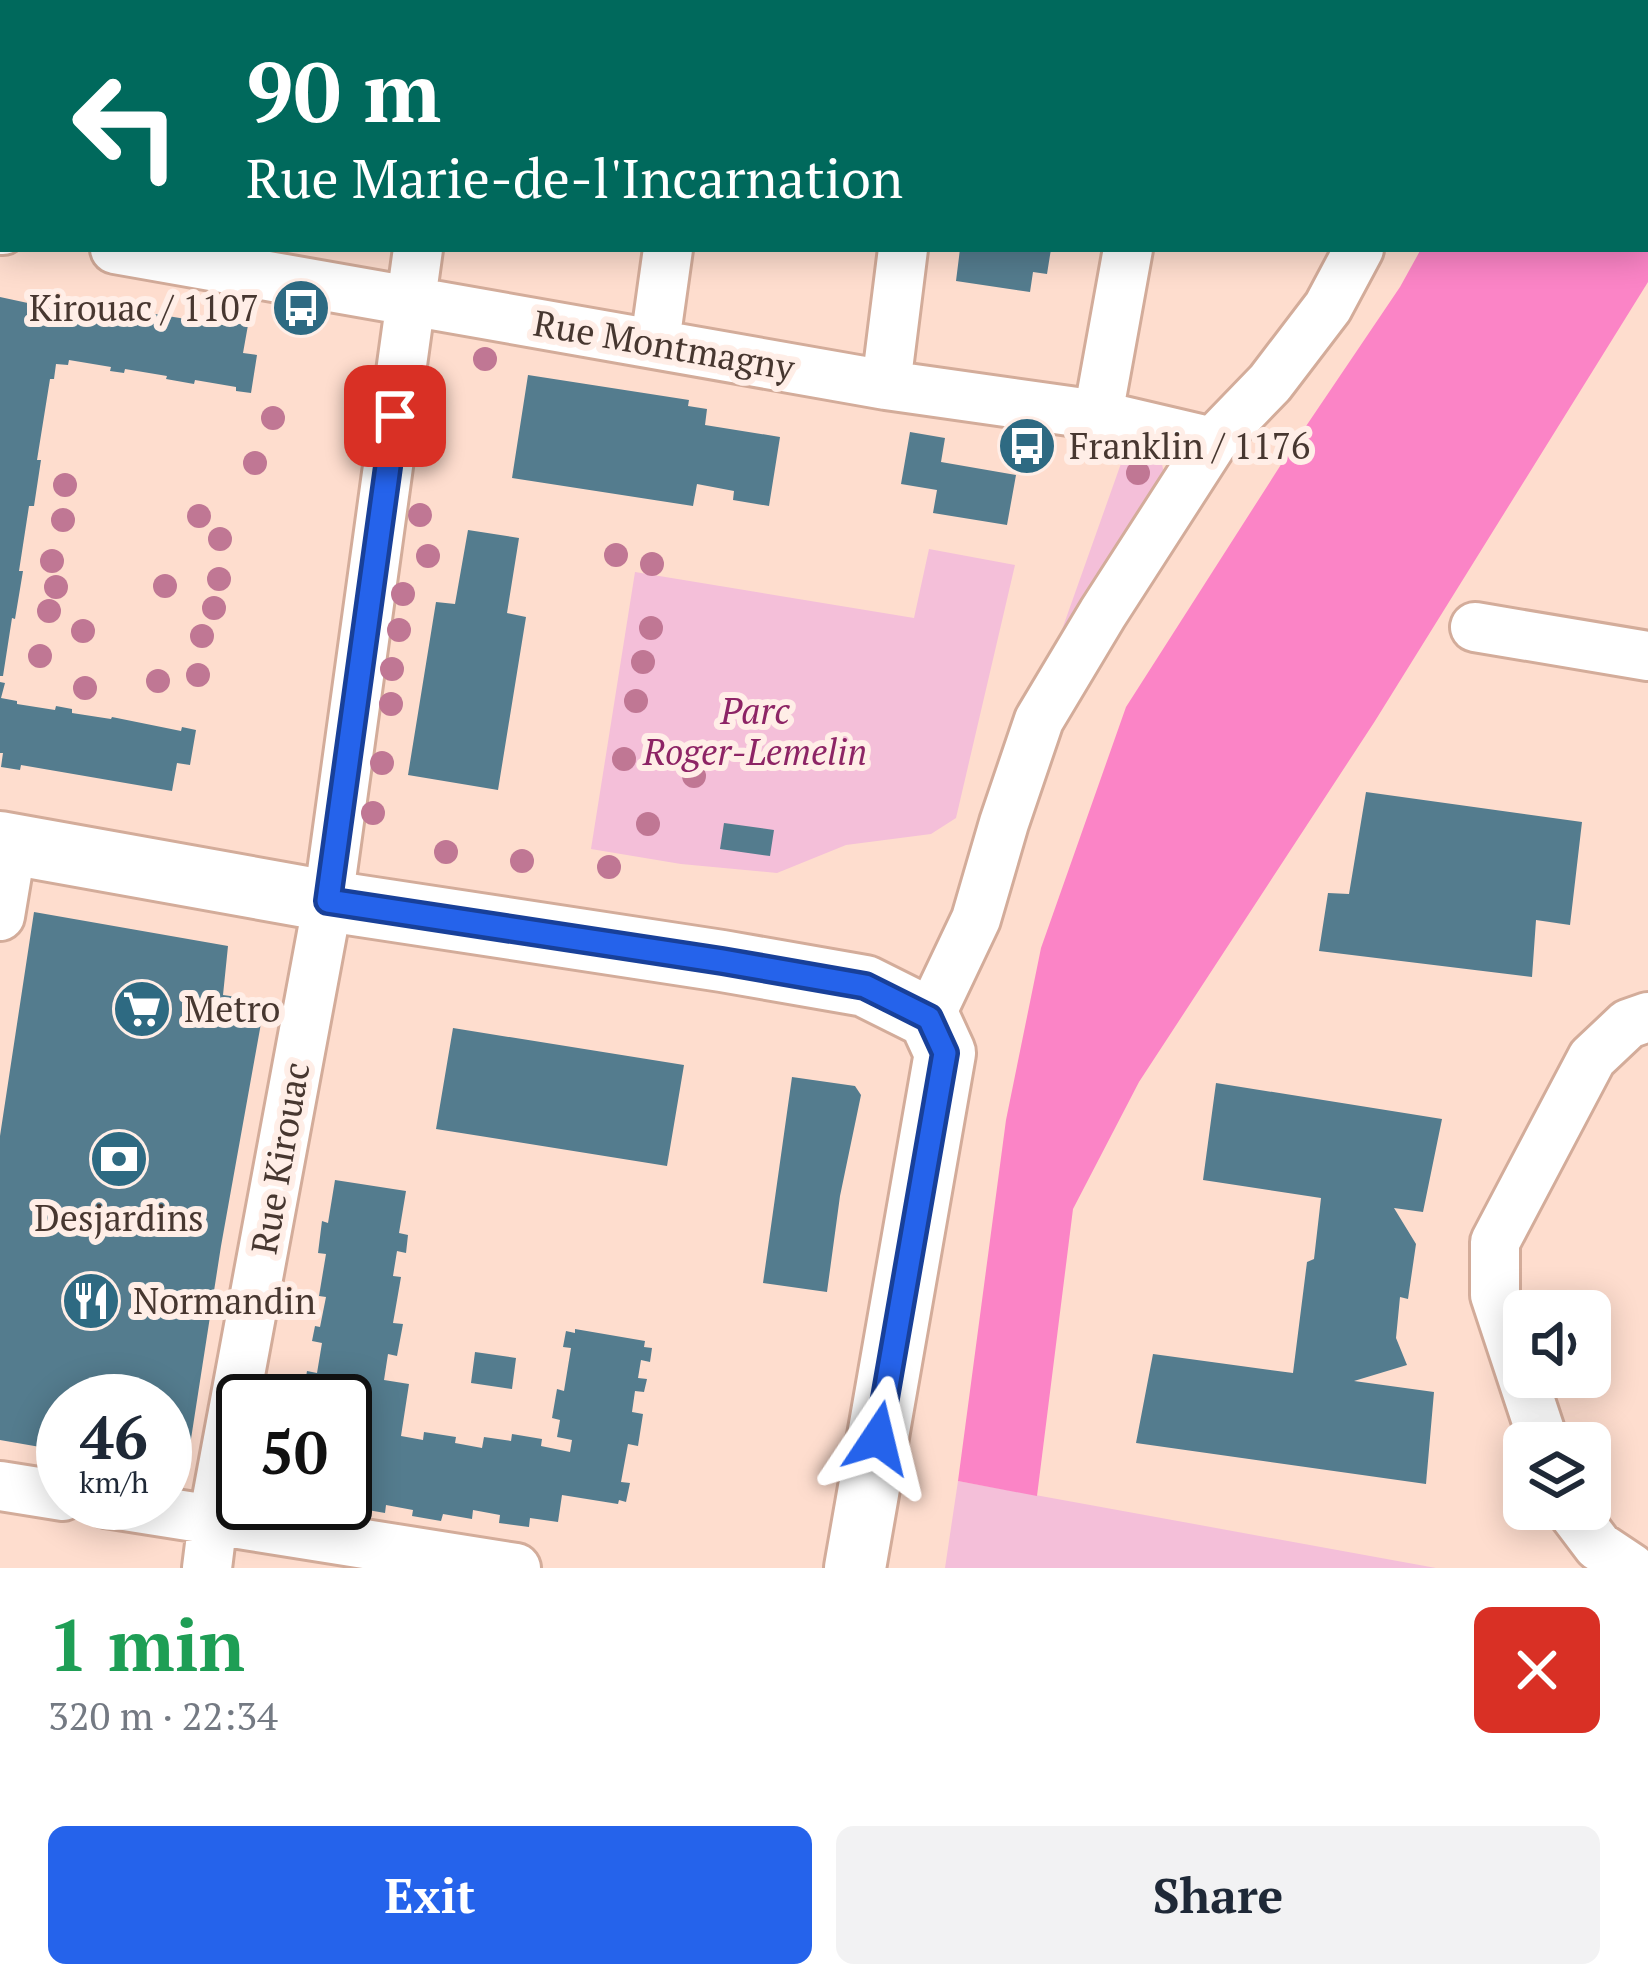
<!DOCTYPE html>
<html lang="en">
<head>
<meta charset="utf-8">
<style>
	:root { --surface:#fff; --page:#f2f2f3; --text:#1f2937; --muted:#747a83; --accent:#2563eb }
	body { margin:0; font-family:"PT Serif",serif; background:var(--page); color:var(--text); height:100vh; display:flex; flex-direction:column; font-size:45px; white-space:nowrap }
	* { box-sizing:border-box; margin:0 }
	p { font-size:39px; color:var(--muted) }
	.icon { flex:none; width:66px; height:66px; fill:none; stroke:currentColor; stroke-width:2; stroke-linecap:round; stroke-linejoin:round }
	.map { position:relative; height:1568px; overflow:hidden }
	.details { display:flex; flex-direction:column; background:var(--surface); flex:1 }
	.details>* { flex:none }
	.guide { position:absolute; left:0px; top:0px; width:1650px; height:252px; box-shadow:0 6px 30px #0003; background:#00695c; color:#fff; overflow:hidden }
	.controls { position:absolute; left:1503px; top:1290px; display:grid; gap:24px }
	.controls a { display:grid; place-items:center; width:108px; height:108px; border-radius:18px; background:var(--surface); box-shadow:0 6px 30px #0003; font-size:60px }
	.speed { position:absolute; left:36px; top:1374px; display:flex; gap:24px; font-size:60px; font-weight:700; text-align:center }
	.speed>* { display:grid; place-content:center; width:156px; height:156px; border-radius:50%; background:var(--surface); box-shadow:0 6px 30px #0003; line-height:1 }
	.speed small { font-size:30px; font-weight:400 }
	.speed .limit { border:6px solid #111; border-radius:18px; background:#fff; color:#111 }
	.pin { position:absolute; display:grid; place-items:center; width:102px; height:102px; color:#fff; margin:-51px; border-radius:24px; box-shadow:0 6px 18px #0006 }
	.me { position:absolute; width:132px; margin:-66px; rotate:10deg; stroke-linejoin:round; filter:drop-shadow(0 0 9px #0008) }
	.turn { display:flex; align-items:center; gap:42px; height:252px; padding:0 48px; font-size:54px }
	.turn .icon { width:156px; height:156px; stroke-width:2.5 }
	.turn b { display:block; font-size:84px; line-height:102px }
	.round { display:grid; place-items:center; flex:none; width:126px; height:126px; border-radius:18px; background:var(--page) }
	.overview { display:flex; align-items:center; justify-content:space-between; height:204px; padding:0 48px }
	h1 { font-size:72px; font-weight:600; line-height:90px; color:#1e9e55 }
	.button { display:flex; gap:24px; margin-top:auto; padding:24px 48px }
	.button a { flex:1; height:138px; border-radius:18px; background:var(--accent); color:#fff; font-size:48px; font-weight:600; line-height:138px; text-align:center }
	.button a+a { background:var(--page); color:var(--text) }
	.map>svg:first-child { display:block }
	.green { fill:#f4bfd9 }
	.forest { fill:#fb84c6 }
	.building { fill:#547c8e }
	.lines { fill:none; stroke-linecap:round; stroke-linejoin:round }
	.minor-casing { stroke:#d3ac9a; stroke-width:54 }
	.major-casing { stroke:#d3ac9a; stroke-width:66 }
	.minor { stroke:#fff; stroke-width:48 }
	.major { stroke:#fff; stroke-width:60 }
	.tree { fill:#c07794 }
	.route-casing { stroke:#184099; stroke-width:30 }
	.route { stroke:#2563eb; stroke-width:21 }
	.labels { text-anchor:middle; stroke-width:12; stroke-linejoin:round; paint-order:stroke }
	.poi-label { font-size:36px; fill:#473730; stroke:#ffeee7; text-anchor:start }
	.street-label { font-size:36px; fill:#473730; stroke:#ffeee7 }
	.park-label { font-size:36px; font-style:italic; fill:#8d2465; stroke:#ffeee7 }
</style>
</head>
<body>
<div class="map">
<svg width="1648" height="1568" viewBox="0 0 1648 1568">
	<rect width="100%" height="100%" fill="#feddce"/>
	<path class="green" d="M1130,448L1153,453L1161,459L1164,474L1053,655L1124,455Z
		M929,549L1015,565L956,818L931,834L846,845L777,873L681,864L591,849L635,572L914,618Z
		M958,1481L1436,1568H945Z"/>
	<path class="forest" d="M1538,0H1648V282L1375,721L1139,1082L1073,1209L1037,1496L958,1481L1006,1120L1041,948L1126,707L1298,438L1400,287L1421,249H1647V3H1537Z"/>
	<path class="building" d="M960,249H1051L1047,274L1033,272L1030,292L956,281Z
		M0,297L74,313L77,299L94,302L93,305L132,311L133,308L150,311L149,313L229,326L230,323L248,325L243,353L257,355L251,393L236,391V387L195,380L194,384L166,379L167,376L125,369L124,373L110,371L111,367L69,360L68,365L56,364L54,379H50L37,460H41L34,506H29L19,571H23L15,619L12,618L3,676H0Z
		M528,375L689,400L688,406L707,409L705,425L780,437L769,506L733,500L734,491L697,484L693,506L512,478Z
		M910,432L945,438L941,462L1016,475L1007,525L933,513L937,490L901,484Z
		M468,530L519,538L507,613L526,617L498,790L408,775L436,602L455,604Z
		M0,682L5,683L1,698L17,701V704L55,710L56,706L72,709V713L111,719L112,717L181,731L182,727L196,730L190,765L177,763L172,791L21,765L20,770L1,767L3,753H0Z
		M1366,792L1582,822L1570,925L1536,920L1532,977L1319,951L1328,893L1349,894Z
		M724,823L774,830L770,856L720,849Z
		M34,912L228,946L223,995L265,1001L221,1246L186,1471L165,1468V1401H63V1451L0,1440V1136Z
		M453,1028L684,1065L667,1166L436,1129Z
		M792,1077L855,1086L861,1095L840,1196L827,1292L763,1283Z
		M1216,1083L1442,1119L1423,1212L1394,1208L1416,1244L1408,1299L1400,1297L1396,1338L1407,1365L1354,1381L1434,1392L1426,1484L1136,1443L1153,1354L1293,1373L1307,1262L1314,1259L1321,1198L1203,1180Z
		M335,1180L406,1191L399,1233L408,1235L406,1253L397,1251L393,1276L401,1277L393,1323L403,1324L397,1356L388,1354L384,1380L409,1384L401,1436L423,1440L424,1432L456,1437L455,1443L482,1448L484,1437L511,1441L512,1434L542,1439L541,1446L570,1452L572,1440L557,1437L560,1420L552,1418L557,1389L564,1391L571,1348L563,1347L566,1331L575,1333V1329L645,1341L644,1347L652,1348L650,1362L641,1360L638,1378L647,1379L644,1392L635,1391L632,1412L643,1414L638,1446L628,1444L621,1482L630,1483L626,1502L619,1500L618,1504L562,1495L558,1522L530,1518L529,1527L499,1523L500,1515L473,1510L472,1519L443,1514L441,1521L412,1516L413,1510L386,1505L385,1513L345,1506V1401H302L307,1371L317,1373L322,1343L312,1341L315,1326L320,1327L326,1297L319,1296L326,1254L318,1253L322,1221L328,1223Z
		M475,1352L516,1358L512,1389L471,1383Z"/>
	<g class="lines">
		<defs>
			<path id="minor" d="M225,3L226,0
				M454,3V0
				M702,3V0
				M938,3L939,0
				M1173,3V0
				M1421,3V0
				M0,230H3
				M115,249L886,385L1098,415L1213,442
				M655,342L668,249
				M886,385L903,249
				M1098,415L1128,249
				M1475,627L1648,656
				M0,916L12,844
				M929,1018L976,919L1004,823L1039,720L1103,613L1213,442L1270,383L1328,307L1359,249
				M1544,1443L1495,1295V1242L1592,1058L1628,1024L1648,1017
				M0,1486L63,1496
				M106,1503L516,1568
				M1570,1509L1598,1546L1631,1568
				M207,1568L213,1520L328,901L418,249"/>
			<path id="major" d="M0,842L328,901L722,961L865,986L929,1018L945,1053L855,1568"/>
		</defs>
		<use href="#minor" class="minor-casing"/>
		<use href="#major" class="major-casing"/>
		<use href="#minor" class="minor"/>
		<use href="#major" class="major"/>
	</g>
	<g class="tree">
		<circle cx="485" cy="359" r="12"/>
		<circle cx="273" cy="418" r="12"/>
		<circle cx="255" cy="463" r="12"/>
		<circle cx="1138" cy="473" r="12"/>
		<circle cx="65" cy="485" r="12"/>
		<circle cx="420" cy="515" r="12"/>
		<circle cx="199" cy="516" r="12"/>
		<circle cx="63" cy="520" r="12"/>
		<circle cx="220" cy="539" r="12"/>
		<circle cx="616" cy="555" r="12"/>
		<circle cx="428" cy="556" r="12"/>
		<circle cx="52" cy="561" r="12"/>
		<circle cx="652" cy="564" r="12"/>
		<circle cx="219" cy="579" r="12"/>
		<circle cx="165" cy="586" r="12"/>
		<circle cx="56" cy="587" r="12"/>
		<circle cx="403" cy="594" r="12"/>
		<circle cx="214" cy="608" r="12"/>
		<circle cx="49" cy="611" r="12"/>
		<circle cx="651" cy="628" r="12"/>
		<circle cx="399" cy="630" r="12"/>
		<circle cx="83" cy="631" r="12"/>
		<circle cx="202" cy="636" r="12"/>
		<circle cx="40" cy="656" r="12"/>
		<circle cx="643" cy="662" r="12"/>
		<circle cx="392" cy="669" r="12"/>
		<circle cx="198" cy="675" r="12"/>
		<circle cx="158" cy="681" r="12"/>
		<circle cx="85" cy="688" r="12"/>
		<circle cx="636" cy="701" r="12"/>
		<circle cx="391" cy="704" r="12"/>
		<circle cx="624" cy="759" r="12"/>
		<circle cx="382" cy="763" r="12"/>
		<circle cx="694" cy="776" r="12"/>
		<circle cx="373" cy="813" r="12"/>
		<circle cx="648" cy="824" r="12"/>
		<circle cx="446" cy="852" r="12"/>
		<circle cx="522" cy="861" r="12"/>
		<circle cx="609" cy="867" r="12"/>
	</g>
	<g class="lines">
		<defs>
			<path id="route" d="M395,416L328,901L722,961L865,986L929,1018L945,1053L878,1438"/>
		</defs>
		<use href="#route" class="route-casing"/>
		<use href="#route" class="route"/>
	</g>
	<defs>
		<symbol id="bus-disc" viewBox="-11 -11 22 22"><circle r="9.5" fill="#2e6a82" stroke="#ffeee7"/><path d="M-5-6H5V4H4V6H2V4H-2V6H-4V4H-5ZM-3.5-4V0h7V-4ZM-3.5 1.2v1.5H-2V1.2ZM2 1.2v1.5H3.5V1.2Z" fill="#fff"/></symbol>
		<symbol id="supermarket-disc" viewBox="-11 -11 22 22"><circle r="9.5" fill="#2e6a82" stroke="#ffeee7"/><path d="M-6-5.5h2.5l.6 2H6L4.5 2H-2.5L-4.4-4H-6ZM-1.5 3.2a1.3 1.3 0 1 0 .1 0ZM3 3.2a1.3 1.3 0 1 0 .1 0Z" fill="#fff"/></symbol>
		<symbol id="bank-disc" viewBox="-11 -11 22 22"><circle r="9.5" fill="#2e6a82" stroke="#ffeee7"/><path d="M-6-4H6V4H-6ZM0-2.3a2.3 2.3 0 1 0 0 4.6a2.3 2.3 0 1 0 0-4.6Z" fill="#fff"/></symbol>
		<symbol id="restaurant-disc" viewBox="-11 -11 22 22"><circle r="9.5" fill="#2e6a82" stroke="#ffeee7"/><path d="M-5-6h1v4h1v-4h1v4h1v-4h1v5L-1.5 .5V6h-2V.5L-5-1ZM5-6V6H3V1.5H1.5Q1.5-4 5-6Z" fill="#fff"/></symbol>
	</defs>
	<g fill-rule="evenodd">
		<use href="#bus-disc" x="268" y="275" width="66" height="66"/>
		<use href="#bus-disc" x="994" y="413" width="66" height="66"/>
		<use href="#supermarket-disc" x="109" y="976" width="66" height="66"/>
		<use href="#bank-disc" x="86" y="1126" width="66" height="66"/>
		<use href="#restaurant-disc" x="58" y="1268" width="66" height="66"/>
	</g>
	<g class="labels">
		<g class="poi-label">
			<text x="259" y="321" text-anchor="end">Kirouac / 1107</text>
			<text x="1069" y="459">Franklin / 1176</text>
			<text x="184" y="1022">Metro</text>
			<text x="119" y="1231" text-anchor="middle">Desjardins</text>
			<text x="133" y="1314">Normandin</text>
		</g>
		<g class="street-label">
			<text transform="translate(664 345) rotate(10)" y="13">Rue Montmagny</text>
			<text transform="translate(280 1158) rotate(-80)" y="13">Rue Kirouac</text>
		</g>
		<g class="park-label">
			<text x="755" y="724">Parc<tspan x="755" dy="41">Roger-Lemelin</tspan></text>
		</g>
	</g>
</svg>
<div class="controls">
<a><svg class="icon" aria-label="sound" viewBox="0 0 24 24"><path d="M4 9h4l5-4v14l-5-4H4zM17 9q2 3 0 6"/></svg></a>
<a><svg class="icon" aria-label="layers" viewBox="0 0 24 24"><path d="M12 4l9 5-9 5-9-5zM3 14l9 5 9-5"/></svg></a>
</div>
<div class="speed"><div>46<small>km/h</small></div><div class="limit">50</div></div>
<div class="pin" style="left:395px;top:416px;background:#d93025"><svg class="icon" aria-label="arrive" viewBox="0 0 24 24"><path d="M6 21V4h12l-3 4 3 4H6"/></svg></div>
<svg class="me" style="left:878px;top:1438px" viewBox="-20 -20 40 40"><path d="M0-17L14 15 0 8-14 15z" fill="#2563eb" stroke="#fff" stroke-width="4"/></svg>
<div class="guide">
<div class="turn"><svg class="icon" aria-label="left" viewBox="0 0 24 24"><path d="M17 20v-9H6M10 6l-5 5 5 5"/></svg><div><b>90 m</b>Rue Marie-de-l'Incarnation</div></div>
</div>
</div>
<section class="details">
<div class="overview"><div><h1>1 min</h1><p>320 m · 22:34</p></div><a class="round" style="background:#d93025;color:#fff"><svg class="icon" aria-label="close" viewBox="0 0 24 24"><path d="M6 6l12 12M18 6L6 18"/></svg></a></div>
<div class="button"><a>Exit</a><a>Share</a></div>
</section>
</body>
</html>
